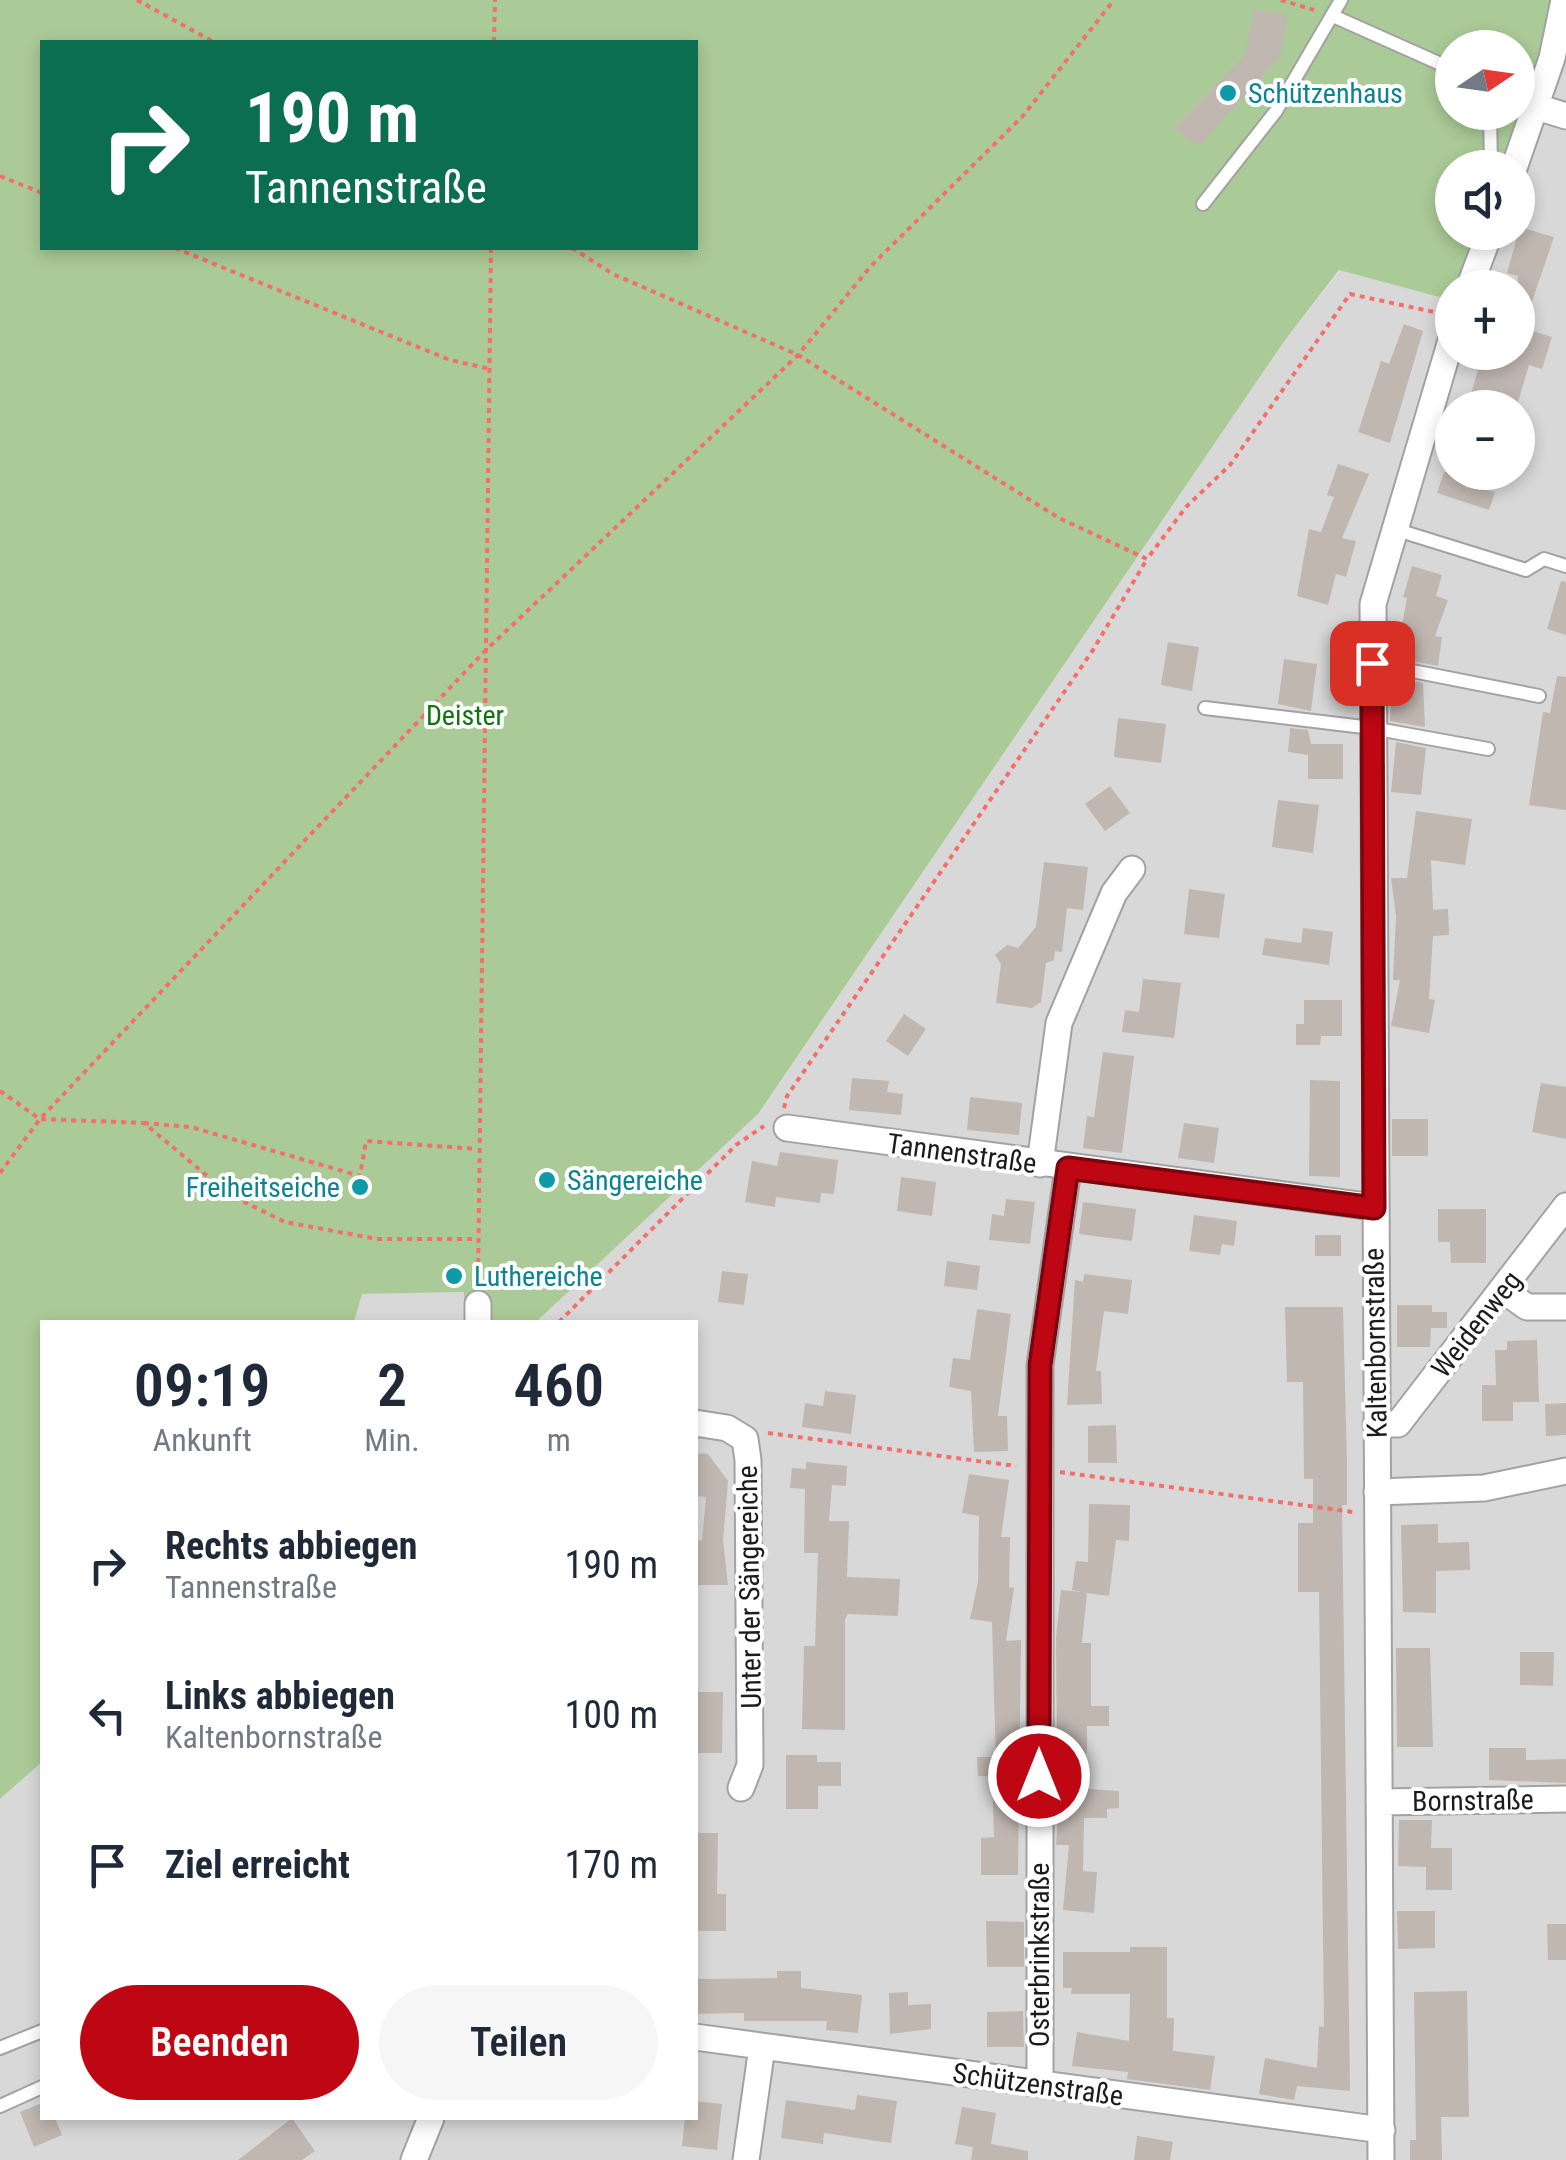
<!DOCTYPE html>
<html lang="de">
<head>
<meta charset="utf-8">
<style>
	:root { --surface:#fff; --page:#f6f6f7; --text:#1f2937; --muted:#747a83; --accent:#bf0714 }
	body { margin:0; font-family:"Roboto Condensed",sans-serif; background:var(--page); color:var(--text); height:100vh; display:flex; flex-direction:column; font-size:38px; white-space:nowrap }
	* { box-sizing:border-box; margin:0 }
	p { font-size:32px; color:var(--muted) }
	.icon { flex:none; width:55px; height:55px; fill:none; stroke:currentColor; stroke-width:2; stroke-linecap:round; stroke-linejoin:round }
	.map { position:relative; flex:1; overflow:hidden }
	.details { position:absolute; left:40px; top:1320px; width:658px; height:800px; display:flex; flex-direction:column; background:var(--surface); border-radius:0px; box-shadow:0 5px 15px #0003 }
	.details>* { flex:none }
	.top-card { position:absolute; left:40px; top:40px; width:658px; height:210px; border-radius:0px; box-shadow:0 5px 15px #0003; background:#0b6e4f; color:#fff; overflow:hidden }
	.needle { width:65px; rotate:77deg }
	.tools { position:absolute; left:1435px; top:30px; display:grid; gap:20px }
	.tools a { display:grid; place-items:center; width:100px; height:100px; border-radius:50%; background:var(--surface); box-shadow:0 5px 15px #0003; font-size:50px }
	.pin { position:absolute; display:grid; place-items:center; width:85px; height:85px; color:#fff; margin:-42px; border-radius:20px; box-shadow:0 5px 15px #0006 }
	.me { position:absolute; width:110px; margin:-55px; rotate:0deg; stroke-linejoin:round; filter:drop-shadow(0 0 8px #0008) }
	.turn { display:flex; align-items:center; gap:35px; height:210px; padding:0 40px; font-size:45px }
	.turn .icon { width:130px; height:130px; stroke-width:2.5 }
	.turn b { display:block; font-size:70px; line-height:85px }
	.eta { display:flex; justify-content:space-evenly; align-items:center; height:170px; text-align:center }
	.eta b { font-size:60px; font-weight:600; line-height:70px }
	.button { display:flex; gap:20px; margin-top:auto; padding:20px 40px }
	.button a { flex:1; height:115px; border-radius:60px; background:var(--accent); color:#fff; font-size:40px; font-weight:600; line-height:115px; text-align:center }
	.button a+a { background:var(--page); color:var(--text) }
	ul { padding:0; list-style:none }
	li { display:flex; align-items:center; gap:30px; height:150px; padding:0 40px }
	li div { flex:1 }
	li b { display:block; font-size:38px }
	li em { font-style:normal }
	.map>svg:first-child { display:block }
	.residential { fill:#d9d8d8; fill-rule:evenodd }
	.forest { fill:#aaca97; fill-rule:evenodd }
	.building { fill:#c1b7b1 }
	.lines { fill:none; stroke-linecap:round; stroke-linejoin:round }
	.service-casing { stroke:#a2a2a2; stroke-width:16 }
	.minor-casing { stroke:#a2a2a2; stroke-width:29 }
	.path { stroke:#f46f6a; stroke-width:4; stroke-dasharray:5 5; stroke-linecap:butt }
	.service { stroke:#fff; stroke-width:12 }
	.minor { stroke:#fff; stroke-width:25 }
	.route-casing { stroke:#7c050d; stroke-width:25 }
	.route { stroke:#bf0714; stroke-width:18 }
	.culture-dot { fill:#0f9aa8; stroke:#fff; stroke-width:4 }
	.labels { text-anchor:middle; stroke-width:8; stroke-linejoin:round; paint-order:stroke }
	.culture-label { font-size:28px; fill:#0d838f; stroke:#fff; text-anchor:start }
	.park-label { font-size:28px; fill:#0f7310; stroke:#fff }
	.street-label { font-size:28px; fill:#1b1b1b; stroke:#fff }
</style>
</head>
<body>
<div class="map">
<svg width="1566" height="2160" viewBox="0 0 1566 2160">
	<rect width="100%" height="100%" fill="#ece8e1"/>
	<path class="residential" d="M1566,0V2160H0V1799L42,1762V2118H695V1322H536L758,1114L1285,340L1340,270L1449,300L1452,294V352H1518V288L1455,287L1481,233L1518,232V168ZM1452,408H1518V472H1452Z
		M465,1292V1322H354L361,1294Z"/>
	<path class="forest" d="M0,0H1565L1505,167L1452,168V232L1481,233L1450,300L1339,270L1285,340L758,1114L536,1322H465L464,1292L362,1294L354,1322H42V1762L0,1799ZM42,42H695V248H42ZM1452,48H1518V112H1452Z"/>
	<path class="building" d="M1254,9L1288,15L1280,57L1199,146L1173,129L1244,56Z
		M1520,227L1554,237L1523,328L1552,337L1542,369L1529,365L1518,402L1504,398L1502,408H1467L1483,352H1518V276L1507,273Z
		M1404,324L1423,331L1390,443L1358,432L1381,361L1389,364Z
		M1338,464L1369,474L1342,538L1356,541L1346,577L1336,574L1328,605L1297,596L1309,529L1321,532L1334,497L1327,495Z
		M1444,472H1481L1477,487L1495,492L1489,510L1437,493Z
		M1412,566L1442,575L1436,596L1448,600L1435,636L1442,637L1438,666L1396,658L1407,598L1403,597Z
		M1561,581L1566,582V635L1547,629Z
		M1168,642L1199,647L1192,691L1161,685Z
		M1284,659L1317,664L1311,711L1278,704Z
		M1557,676L1566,677V810L1529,805L1543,712L1550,713Z
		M1392,677L1423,683L1425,727L1390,721Z
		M1118,718L1166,724L1161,763L1114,757Z
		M1290,728L1308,730L1311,744H1343V779H1308V755L1288,752Z
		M1396,742L1426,748L1421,795L1391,792Z
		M1110,786L1130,813L1105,831L1085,804Z
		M1278,800L1319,805L1313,853L1272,847Z
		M1416,811L1472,819L1465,865L1431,860L1433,910L1448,909L1449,935L1433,936L1429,999L1435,1000L1429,1033L1391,1026L1400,980H1393L1396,916L1391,878H1407Z
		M1044,862L1088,867L1083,910L1067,908L1062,952L1055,951L1054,960L1046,963L1041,1002L1032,1008L996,1003L1001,964L995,955L1007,945L1018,948L1036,927Z
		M1189,889L1225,894L1219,938L1184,934Z
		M1303,928L1333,932L1329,965L1262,955L1265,938L1301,943Z
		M1143,979L1181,983L1174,1038L1122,1032L1125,1010L1139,1012Z
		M1304,1000H1342V1036H1321L1320,1045H1296V1024H1304Z
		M904,1014L926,1029L908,1056L886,1041Z
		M1103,1052L1134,1056L1122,1153L1083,1148L1087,1116L1094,1117Z
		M852,1078L889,1081L887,1092L903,1094L901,1115L849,1110Z
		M1310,1080L1340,1081V1177L1309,1176Z
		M1541,1083L1566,1087V1139L1532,1132Z
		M970,1097L1022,1103L1019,1135L967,1130Z
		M1392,1119H1428V1156H1392Z
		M1184,1123L1219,1128L1214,1163L1178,1158Z
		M780,1152L838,1160L834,1194L821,1193L820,1203L776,1197L775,1207L745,1202L752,1161L777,1166Z
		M901,1177L936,1182L932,1216L897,1211Z
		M1006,1199L1035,1202L1030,1244L989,1240L992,1214L1004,1216Z
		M1083,1202L1136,1209L1132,1241L1079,1234Z
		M1438,1209H1486V1263H1451L1450,1242H1438Z
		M1194,1215L1237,1221L1234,1246L1222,1244L1220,1255L1189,1251Z
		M1315,1235H1341V1256H1315Z
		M947,1261L980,1266L977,1290L944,1286Z
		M722,1271L748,1274L744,1305L718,1302Z
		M1084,1274L1132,1280L1128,1314L1104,1311L1096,1371H1101L1102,1404L1067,1405L1075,1280L1083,1282Z
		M1397,1305H1432V1312H1447V1328H1431L1430,1347H1397Z
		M1285,1307H1343L1347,1464V1505H1342L1350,2091L1297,2086L1294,2100L1259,2094L1265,2058L1317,2068L1319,2026L1324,2027L1319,1592H1298V1523H1313V1479H1304L1303,1382H1287Z
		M977,1309L1011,1314L998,1416H1007L1008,1451L974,1452L971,1391L949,1387L953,1358L970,1360Z
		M1537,1340L1539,1402H1513V1421H1482V1385H1496L1495,1350H1507V1341Z
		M825,1391L856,1395L851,1434L802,1427L805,1403L823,1406Z
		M1566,1403V1435L1546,1436L1545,1404Z
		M1116,1425L1117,1463H1088V1426Z
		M695,1453L708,1454L728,1481L723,1540L728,1585H695V1541L702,1540L706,1497L695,1496Z
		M806,1462L847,1466L846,1486L832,1485L829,1521H849L847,1577L900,1579L898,1616L848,1614L845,1619V1730L802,1729L804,1646H815L818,1553H804L805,1489L790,1488L792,1468L806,1469Z
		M969,1474L1009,1480L1001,1537H1010L1009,1587L1014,1588L1006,1641L1021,1640L1018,1875H981V1838L994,1837L992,1776H978L977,1757H996L994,1698L992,1622L970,1619L978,1582L979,1516L962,1513Z
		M1089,1504L1130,1505L1129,1541L1116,1540L1109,1596L1087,1593L1082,1643H1091V1706H1109V1726H1087V1753H1057L1056,1637L1061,1590L1082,1592L1072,1590L1076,1561L1088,1562Z
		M1438,1524V1543L1469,1542L1470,1570L1436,1571V1613L1403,1612L1401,1525Z
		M1396,1648H1430L1433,1747H1397Z
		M1520,1652H1554L1553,1686L1520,1685Z
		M695,1692H723L722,1753H695Z
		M1489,1748H1526V1760L1566,1759V1783L1489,1780Z
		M786,1755H817V1762H841V1786H818V1809H786Z
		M1060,1787L1119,1791V1808L1107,1809V1818H1084L1083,1871L1097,1872L1094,1913L1063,1910L1069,1845H1056Z
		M1399,1820H1432L1431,1848H1452V1890H1426V1867L1398,1866Z
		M695,1833H718L717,1894H726V1931H695Z
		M1397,1911H1435V1948L1398,1949Z
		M986,1921L1024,1922V1967H987Z
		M1547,1924H1566V1960H1548Z
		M1130,1947H1167V2018H1174L1173,2051L1215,2056L1210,2090L1127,2079L1128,2072L1072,2066L1077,2032L1129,2041L1130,1994H1071L1072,1988H1063V1952H1130Z
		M777,1971H801V1988L862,1995L858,2033L826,2030L827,2021H744V2013L695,2014V1979L777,1978Z
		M1467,1991L1469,2117H1441L1442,2160H1410V2140H1416L1414,1992Z
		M908,1992V2005L931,2004V2029L890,2034L889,1993Z
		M1023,2011L1024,2047H987V2012Z
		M857,2095L897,2101L891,2143L824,2133L823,2144L781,2138L786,2100L855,2110Z
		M695,2101L722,2104L717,2150L682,2146L685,2118H695Z
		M42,2103V2118H55L62,2135L34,2147L20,2112Z
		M962,2107L996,2113L991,2144L1028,2151V2160H971L973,2147L955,2144Z
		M292,2118L315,2151L302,2160H238Z
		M1137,2136L1173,2142L1170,2160H1134Z"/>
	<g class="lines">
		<defs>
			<path id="service" d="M1333,16L1452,69
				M1490,112L1491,168
				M1203,204L1276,111L1341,0
				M1394,529L1526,570L1544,559L1566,566
				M1372,663L1539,696
				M1205,708L1372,728L1488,749
				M0,2048L42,2031
				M0,2106L42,2087"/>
			<path id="minor" d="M1537,107L1566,116
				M1514,168L1552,58L1564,0
				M1469,288L1490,232
				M787,1128L1374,1207
				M1040,1164L1059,1023L1114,893L1132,869
				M1503,1290L1527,1307H1566
				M478,1322V1304
				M695,1423L727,1428L745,1439L748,1460L750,1765L741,1788
				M1376,1424H1398L1566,1206
				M1377,1492L1484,1488L1566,1471
				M1379,1802L1566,1799
				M695,2037L1382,2130
				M1040,2084V1365L1068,1169
				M414,2160L431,2118
				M746,2160L762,2047
				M1381,2160L1373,604L1452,337"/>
		</defs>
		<use href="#service" class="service-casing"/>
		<use href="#minor" class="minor-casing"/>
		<path class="path" d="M137,0L214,42
			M1281,0L1314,10
			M494,42L495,0
			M1518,63L1528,62
			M0,176L42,193
			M175,248L450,360L490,369
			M572,248L613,274L798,355L1059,518L1147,559L1186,507L1230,465L1350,294L1448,315
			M0,1091L40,1119L144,1123L230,1195L285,1222L377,1239H477
			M784,1108L787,1096L1093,650L1147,559
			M144,1123L191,1127L360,1176L366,1141L477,1149
			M0,1173L40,1119L486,650L798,355L871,266L1022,117L1114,0
			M478,1283L491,248
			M559,1322L736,1145L764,1126
			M768,1433L1016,1466
			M1060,1472L1353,1512"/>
		<use href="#service" class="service"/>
		<use href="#minor" class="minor"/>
	</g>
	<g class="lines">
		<defs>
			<path id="route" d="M1039,1776L1040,1365L1068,1168L1374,1208L1372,663"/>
		</defs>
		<use href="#route" class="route-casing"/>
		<use href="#route" class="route"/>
	</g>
	<g class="culture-dot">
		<circle cx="1228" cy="93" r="10"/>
		<circle cx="547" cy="1180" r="10"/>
		<circle cx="360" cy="1187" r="10"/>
		<circle cx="454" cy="1276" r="10"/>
	</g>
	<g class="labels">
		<g class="culture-label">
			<text x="1248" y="103">Schützenhaus</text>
			<text x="567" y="1190">Sängereiche</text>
			<text x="340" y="1197" text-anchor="end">Freiheitseiche</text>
			<text x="474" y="1286">Luthereiche</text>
		</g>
		<g class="park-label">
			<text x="465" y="725">Deister</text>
		</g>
		<g class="street-label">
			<text transform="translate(962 1153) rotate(8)" y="10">Tannenstraße</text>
			<text transform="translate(1476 1324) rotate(-52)" y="10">Weidenweg</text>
			<text transform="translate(1375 1343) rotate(-91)" y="10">Kaltenbornstraße</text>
			<text transform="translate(749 1587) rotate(-91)" y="10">Unter der Sängereiche</text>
			<text transform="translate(1473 1800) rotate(-1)" y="10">Bornstraße</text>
			<text transform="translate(1039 1955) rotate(-90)" y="10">Osterbrinkstraße</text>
			<text transform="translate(1038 2084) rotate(8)" y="10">Schützenstraße</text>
		</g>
	</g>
</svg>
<div class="tools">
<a><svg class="needle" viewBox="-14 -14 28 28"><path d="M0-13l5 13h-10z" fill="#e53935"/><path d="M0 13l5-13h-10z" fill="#747a83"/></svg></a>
<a><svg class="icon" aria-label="sound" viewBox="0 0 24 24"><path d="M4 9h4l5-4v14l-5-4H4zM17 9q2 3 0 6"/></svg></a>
<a>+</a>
<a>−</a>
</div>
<div class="pin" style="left:1372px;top:663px;background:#d93025"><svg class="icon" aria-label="arrive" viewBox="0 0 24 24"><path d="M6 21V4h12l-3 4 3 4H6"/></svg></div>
<svg class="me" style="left:1039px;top:1776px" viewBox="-20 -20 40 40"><circle r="17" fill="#bf0714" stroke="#fff" stroke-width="3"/><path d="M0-11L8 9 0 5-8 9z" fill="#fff"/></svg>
<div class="top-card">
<div class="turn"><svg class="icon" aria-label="right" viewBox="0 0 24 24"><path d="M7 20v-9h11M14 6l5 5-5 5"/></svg><div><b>190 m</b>Tannenstraße</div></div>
</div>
<section class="details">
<div class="eta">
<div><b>09:19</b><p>Ankunft</p></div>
<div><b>2</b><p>Min.</p></div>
<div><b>460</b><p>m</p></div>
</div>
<ul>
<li><svg class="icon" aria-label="right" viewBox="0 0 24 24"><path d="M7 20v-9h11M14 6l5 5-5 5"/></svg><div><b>Rechts abbiegen</b><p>Tannenstraße</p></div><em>190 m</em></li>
<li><svg class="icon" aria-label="left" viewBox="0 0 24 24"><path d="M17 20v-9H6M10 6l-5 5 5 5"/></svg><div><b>Links abbiegen</b><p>Kaltenbornstraße</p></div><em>100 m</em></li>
<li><svg class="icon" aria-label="arrive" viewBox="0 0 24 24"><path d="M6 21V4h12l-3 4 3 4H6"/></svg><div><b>Ziel erreicht</b></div><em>170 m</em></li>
</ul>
<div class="button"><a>Beenden</a><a>Teilen</a></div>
</section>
</div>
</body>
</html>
